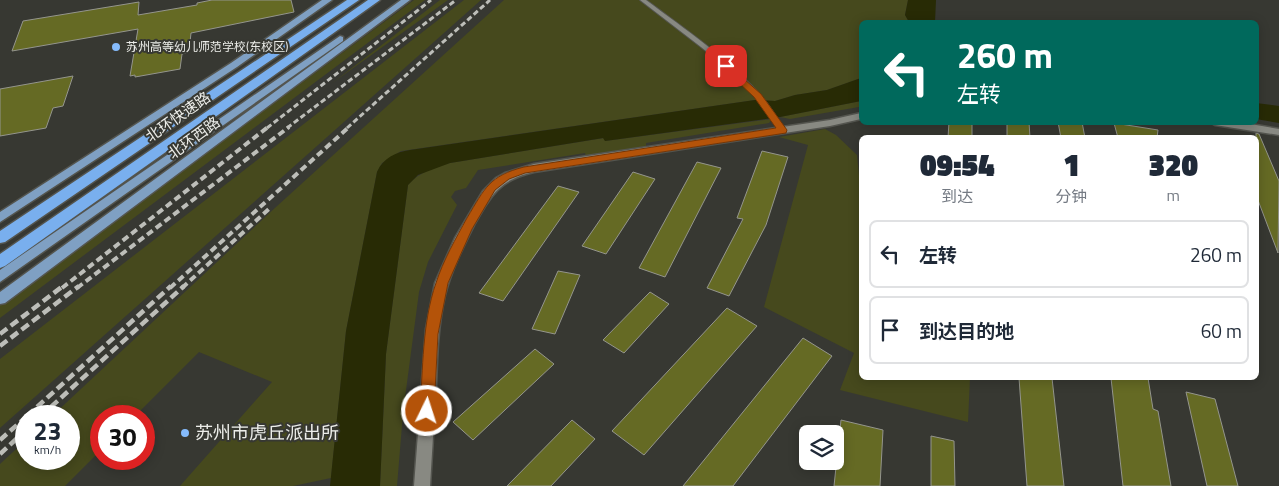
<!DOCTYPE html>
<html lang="zh">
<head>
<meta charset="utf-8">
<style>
	:root { --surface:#fff; --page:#f6f6f7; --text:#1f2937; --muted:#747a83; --line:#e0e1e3 }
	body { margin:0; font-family:"Titillium Web","Noto Sans SC",sans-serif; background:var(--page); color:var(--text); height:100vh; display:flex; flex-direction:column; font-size:19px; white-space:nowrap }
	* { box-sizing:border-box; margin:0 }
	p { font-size:16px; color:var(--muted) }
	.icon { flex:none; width:28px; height:28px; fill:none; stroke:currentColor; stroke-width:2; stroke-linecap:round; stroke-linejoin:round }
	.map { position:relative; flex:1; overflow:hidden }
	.side { position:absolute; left:859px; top:135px; width:400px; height:245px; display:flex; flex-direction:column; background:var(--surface); border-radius:8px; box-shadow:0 2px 12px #0003 }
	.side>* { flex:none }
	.guide { position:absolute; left:859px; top:20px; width:400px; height:105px; border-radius:8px; box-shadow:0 2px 12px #0003; background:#00695c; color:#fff; overflow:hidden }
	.tools { position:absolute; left:799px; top:425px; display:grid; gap:10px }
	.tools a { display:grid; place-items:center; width:45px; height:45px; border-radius:8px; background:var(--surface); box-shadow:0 2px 12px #0003; font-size:25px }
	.speed { position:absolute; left:15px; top:405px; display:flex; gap:10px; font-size:25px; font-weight:700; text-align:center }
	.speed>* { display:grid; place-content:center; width:65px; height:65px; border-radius:50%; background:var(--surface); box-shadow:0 2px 12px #0003; line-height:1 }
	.speed small { font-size:12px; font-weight:400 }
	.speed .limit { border:8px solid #d22; background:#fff; color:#111 }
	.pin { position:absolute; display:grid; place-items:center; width:42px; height:42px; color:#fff; margin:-21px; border-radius:10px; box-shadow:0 2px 8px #0006 }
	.me { position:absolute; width:55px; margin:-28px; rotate:4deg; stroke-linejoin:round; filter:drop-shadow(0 0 4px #0008) }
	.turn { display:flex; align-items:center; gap:18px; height:105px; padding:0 15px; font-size:22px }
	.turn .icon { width:65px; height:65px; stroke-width:2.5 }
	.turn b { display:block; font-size:35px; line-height:42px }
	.eta { display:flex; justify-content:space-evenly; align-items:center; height:85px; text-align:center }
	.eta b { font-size:30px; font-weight:800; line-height:35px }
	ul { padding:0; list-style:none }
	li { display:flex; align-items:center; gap:15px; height:68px; margin:0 10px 8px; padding:0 5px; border:2px solid var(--line); border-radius:8px }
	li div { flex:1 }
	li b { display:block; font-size:19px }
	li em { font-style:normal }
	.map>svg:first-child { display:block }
	.green { fill:#46491d }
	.water { fill:#282b05 }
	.building { fill:#656a24; stroke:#94958d }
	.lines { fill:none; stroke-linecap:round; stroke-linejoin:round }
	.lane-casing { stroke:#54554f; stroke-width:2 }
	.street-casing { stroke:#54554f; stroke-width:3 }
	.primary-casing { stroke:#54554f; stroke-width:3 }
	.highway-casing { stroke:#54554f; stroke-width:3 }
	.lane { fill:#888982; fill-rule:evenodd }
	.street { fill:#888982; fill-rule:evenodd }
	.primary { fill:#7fa0c3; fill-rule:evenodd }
	.highway { fill:#79afee; fill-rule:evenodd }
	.rail-far2 { stroke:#bdbeb9; stroke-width:3; stroke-dasharray:5.5 3; stroke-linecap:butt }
	.rail-far1 { stroke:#bdbeb9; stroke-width:4; stroke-dasharray:7 4; stroke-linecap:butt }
	.rail { stroke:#bdbeb9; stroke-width:4.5; stroke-dasharray:9 4.5; stroke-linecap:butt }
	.route { fill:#b45309; stroke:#753606 }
	.poi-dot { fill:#85bbfb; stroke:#373832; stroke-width:2 }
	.labels { text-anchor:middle; stroke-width:4; stroke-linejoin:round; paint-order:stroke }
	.far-poi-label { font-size:12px; fill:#ecede9; stroke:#373832; text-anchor:start }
	.street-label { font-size:15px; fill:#ecede9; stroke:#373832 }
	.near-poi-label { font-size:18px; fill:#ecede9; stroke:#373832; text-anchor:start }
</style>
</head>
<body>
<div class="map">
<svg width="1279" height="486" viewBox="0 0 1279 486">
	<rect width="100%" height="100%" fill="#373832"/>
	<path class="green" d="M414,0H425L0,318V305Z
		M440,0H448L331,84Z
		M464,0H481L0,428V359Z
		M504,0H908L905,15L909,22H861V78L827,90L795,95L775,101L755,100L401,151L382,163L377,172L346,331L331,478L293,486H180L272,382L199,352L135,416H101V450L65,486H0V464L26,440V459H69V416H52L276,207Z
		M861,101V107H859L790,119L780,117Z
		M772,119L769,123L646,143V149L586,158L585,153L478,170L466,188L455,191L451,197L457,205L428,262L419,292L403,413L397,486H380L386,354L408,185C419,172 434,168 450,163L604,138L605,141Z
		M825,129L836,135L857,155L859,175L861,176V378H970L968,422L840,390L854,353L764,307L808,145L779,137Z"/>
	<path class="water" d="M908,0H936L935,22H909L905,15Z
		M861,71V101L780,117L605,141L603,138L450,163L418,175L408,185L386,354L380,486H330L346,331L377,172C383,158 396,152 410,150L755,100L775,101L795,95L827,90L861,78Z
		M1256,103L1279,106V123L1256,119Z"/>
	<path class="building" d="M212,0H291L294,12L191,33L189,52L182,54L180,69L135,77V75L130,76L138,29L12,51L23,21L139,2L138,15L197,5V3Z
		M73,76L63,106L53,108L46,128L0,136V89Z
		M949,122H972V138H948Z
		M1007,122H1029L1030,138H1007Z
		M1058,122H1082L1085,138H1061Z
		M1114,123L1158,130L1157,138H1118Z
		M1256,133L1259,134L1279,181L1278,253L1256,195Z
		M762,151L788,157L766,225L729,296L707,288L743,219L737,218Z
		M697,162L721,168L665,277L639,268Z
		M633,172L655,179L606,254L582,246Z
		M558,186L579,192L503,301L479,293Z
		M558,271L580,275L555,334L532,329Z
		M650,292L669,304L624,353L603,340Z
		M727,308L757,326L644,455L612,431Z
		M803,338L832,356L733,486H683Z
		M535,349L554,364L473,440L453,422Z
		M1019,378H1052L1064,486H1027Z
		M1111,378H1148L1153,409L1158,411L1171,486H1123Z
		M1186,392L1215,399L1238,486H1207Z
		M572,420L595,439L551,486H507Z
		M841,420L883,430L880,486H834Z
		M931,436L954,441L955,486H931Z"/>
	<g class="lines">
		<defs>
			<path id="lane" d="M640,0H646C686,30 728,58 761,96C770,106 777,119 785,130L784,131H780L759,101L730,71L701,47Z"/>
			<path id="street" d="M861,113V119L830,126L534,172C499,180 491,195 474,225C463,247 451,271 445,295C438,325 437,356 436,387C434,420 432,453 430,486H414L426,329L435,283L455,238L483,191L496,178L505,173L534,164L830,120Z
				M1210,122H1239L1279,129V135L1215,125Z"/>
			<path id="primary" d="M322,0H332L237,67L0,222V212L231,63Z
				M401,0H410L5,303L0,304V292Z
				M340,36L343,37V41L0,282V270Z"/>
			<path id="highway" d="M347,0H359L5,242L0,243V231Z
				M368,0H380L5,266L0,268V254Z"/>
		</defs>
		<use href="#lane" class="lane-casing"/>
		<use href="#street" class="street-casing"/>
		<use href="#primary" class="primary-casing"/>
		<use href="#highway" class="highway-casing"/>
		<use href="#lane" class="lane"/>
		<use href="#street" class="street"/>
		<use href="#primary" class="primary"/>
		<use href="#highway" class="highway"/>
		<path class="rail-far2" d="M267,128L431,0
			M287,128L456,0
			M347,128L490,0"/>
		<path class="rail-far1" d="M62,288L268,127
			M77,288L289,127
			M170,288L349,127
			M182,288L270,208"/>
		<path class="rail" d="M0,334L63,286
			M0,346L79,286
			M27,416L171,286
			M41,416L184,286
			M0,440L26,417
			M0,454L26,430"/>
	</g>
	<path class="route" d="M726,63L761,94L787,130L786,133L525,173L509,179L495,190L472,229L448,283L438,334L434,411L432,415L427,417L422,415L420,411C423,369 422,323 436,283C443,261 456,238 467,218C485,188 489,176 524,167L776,128L754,97L723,68V64Z"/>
	<g class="poi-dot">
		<circle cx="116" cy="47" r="5"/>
		<circle cx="185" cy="433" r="5"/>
	</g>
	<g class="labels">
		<g class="far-poi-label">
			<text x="126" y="51">苏州高等幼儿师范学校(东校区)</text>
		</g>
		<g class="street-label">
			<text transform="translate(178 117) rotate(-35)" y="5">北环快速路</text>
			<text transform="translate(194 138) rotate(-36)" y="5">北环西路</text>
		</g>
		<g class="near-poi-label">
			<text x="195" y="439">苏州市虎丘派出所</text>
		</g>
	</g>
</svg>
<div class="tools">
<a><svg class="icon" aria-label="layers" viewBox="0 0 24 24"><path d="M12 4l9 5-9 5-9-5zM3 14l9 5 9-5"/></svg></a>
</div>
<div class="speed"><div>23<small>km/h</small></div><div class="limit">30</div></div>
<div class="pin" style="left:726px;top:66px;background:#d93025"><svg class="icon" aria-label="arrive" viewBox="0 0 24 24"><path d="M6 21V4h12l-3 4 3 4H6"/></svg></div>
<svg class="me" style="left:427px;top:411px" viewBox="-20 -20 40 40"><circle r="17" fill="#b45309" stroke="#fff" stroke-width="3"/><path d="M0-11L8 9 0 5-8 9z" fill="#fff"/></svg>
<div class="guide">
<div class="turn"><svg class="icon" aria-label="left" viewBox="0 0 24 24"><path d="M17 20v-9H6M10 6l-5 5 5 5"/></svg><div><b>260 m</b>左转</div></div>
</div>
<section class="side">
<div class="eta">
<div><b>09:54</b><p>到达</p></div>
<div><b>1</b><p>分钟</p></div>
<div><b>320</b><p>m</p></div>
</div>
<ul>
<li><svg class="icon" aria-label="left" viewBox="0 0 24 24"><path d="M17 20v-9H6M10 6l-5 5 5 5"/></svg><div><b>左转</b></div><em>260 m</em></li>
<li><svg class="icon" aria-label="arrive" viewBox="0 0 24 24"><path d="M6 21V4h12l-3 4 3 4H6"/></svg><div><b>到达目的地</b></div><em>60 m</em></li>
</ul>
</section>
</div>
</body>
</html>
